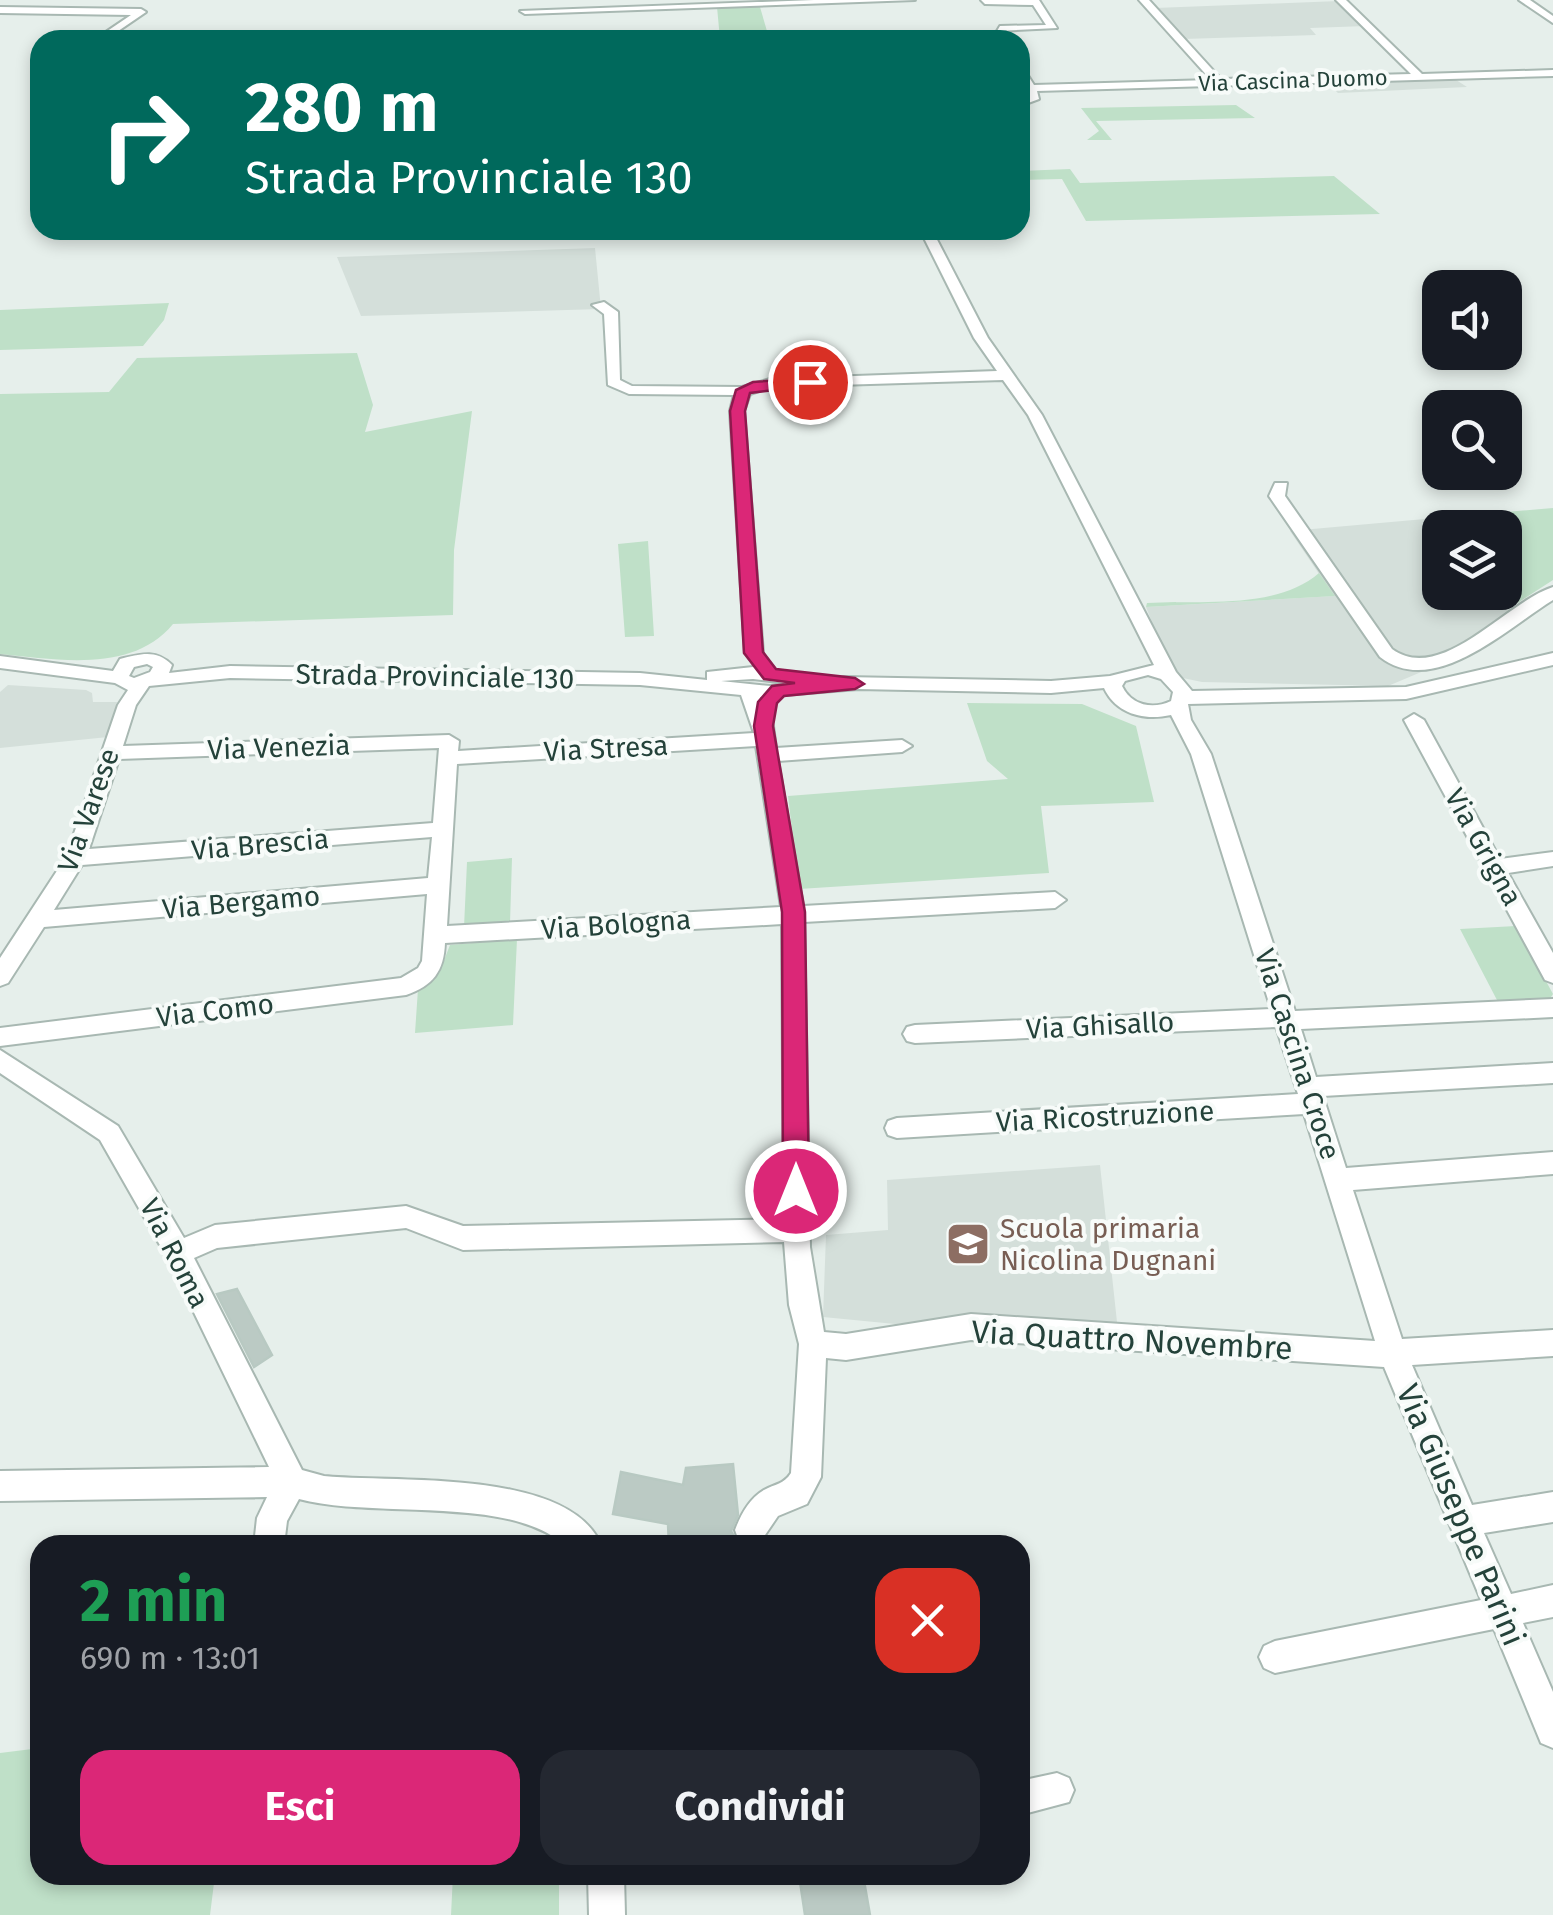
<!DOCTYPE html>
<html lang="it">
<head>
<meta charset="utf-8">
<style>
	:root { --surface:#171b24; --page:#242831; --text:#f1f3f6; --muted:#9ea1a6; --accent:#db2777 }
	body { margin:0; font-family:"Fira Sans",sans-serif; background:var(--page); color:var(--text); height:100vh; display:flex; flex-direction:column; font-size:38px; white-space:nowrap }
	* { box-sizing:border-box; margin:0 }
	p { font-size:32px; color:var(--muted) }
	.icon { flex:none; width:55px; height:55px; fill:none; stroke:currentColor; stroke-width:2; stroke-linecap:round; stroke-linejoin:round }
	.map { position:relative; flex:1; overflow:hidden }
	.side { position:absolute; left:30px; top:1535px; width:1000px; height:350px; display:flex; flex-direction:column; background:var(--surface); border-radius:30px; box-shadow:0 5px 15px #0003 }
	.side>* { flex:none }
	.top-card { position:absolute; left:30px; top:30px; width:1000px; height:210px; border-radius:30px; box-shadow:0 5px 15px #0003; background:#00695c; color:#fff; overflow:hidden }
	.buttons { position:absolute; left:1422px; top:270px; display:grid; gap:20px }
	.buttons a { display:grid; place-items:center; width:100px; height:100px; border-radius:20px; background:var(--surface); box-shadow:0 5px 15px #0003; font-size:50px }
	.pin { position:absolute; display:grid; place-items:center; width:85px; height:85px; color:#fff; margin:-42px; border:5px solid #fff; border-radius:50%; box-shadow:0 2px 10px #0007 }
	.me { position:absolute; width:110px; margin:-55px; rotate:0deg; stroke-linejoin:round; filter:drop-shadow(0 0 8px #0008) }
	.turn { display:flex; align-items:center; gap:35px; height:210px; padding:0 50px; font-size:45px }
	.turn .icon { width:130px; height:130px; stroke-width:2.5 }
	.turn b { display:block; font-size:70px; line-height:85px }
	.round { display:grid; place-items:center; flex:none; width:105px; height:105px; border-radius:30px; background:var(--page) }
	.overview { display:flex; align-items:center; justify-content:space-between; height:170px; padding:0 50px }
	h1 { font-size:60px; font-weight:700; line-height:75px; color:#1e9e55 }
	.cta { display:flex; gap:20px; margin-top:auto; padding:20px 50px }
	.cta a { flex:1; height:115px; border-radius:30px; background:var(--accent); color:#fff; font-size:40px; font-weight:700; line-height:115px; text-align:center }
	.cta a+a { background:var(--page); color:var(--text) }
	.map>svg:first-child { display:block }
	.built { fill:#d4dfda }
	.green { fill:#bfe0c8 }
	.building { fill:#bbcac4; stroke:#b8c9c2; stroke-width:2.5 }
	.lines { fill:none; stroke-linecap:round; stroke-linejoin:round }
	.minor-casing { stroke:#a8b8b2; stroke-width:4 }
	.minor { fill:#fff; fill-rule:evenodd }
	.route { fill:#db2777; stroke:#8e194d; stroke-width:2.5 }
	.labels { text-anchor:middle; stroke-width:8; stroke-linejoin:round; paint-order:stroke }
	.far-street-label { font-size:22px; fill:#24423a; stroke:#f7fbf9 }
	.street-label { font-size:28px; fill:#24423a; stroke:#f7fbf9 }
	.education-label { font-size:28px; fill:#785e54; stroke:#f7fbf9; text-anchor:start }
	.near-street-label { font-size:32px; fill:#24423a; stroke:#f7fbf9 }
</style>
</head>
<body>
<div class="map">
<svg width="1553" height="1915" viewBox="0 0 1553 1915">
	<rect width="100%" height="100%" fill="#e6efeb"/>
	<path class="built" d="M1339,1L1366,26L1310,28L1316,35L1183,39L1155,8Z
		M1450,76L1467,87L1338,93L1324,80Z
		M595,248L601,309L361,316L337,257Z
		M1436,518L1444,527L1440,528V592L1501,593L1522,616L1476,649L1388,686L1202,682L1178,677L1170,669L1146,607L1334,596L1290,531Z
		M8,685L86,690L92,693L93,702H117L108,737L0,748V692Z
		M1100,1165L1117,1322L978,1318L895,1324L823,1317L826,1235L888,1230L887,1180Z"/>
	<path class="green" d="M717,7H760L769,38L720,39Z
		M1236,105L1255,118L1096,121L1112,140H1087L1099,131L1081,108Z
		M1070,169L1080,183L1334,176L1380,214L1086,221L1062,179L1020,180V171Z
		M169,303L164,320L143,346L0,350V310Z
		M357,353L373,405L365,432L472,411L454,550L453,615L173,624C133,673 59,660 0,654V394L109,392L137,358Z
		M1553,508V580L1513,606L1501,593L1505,592V528L1444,527L1436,518Z
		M648,541L654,636L625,637L618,544Z
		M1319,573L1335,596L1146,607L1147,603C1200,600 1277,610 1319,573Z
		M967,703L1082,704L1136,726L1154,802L1041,806L1049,873L799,889L788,796L1008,779L987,761Z
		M512,858L510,923L464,927L467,862Z
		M1516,926L1553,994L1549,1000L1498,1002L1460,929Z
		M517,939L513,1025L415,1033L418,989L439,973L450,945Z
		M40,1748V1875H215L210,1915H0V1753Z
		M453,1875H559V1915H451Z"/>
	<path class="building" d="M237,1289L272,1355L254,1367L217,1294Z
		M733,1464L738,1515L731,1531L739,1545H669L668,1524L613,1514L621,1472L683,1485L686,1468Z
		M799,1875H863L870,1915H805Z"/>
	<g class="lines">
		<defs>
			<path id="minor" d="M814,0H915L525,14L520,11Z
				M981,0H1039L1057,28L997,31L1000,26L1046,25L1033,5L985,4Z
				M1139,0H1149L1221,79L1411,74L1336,0H1346L1422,74L1553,70V76L1037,91L1039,99L1020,106V99L1029,96L1020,77V63L1034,85L1211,80Z
				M1519,0H1530L1553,16V23Z
				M0,7L141,9L146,12L105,40H94L131,15L0,13Z
				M1006,33L1003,38L714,40L719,37Z
				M920,230H932L988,338L1042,415L1176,672L1192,691L1406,687L1553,653V665L1406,699L1188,704L1191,720L1211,754L1295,1011L1553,999V1017L1301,1029L1316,1077L1553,1063V1083L1323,1096L1346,1168L1553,1152V1174L1353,1190L1402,1339L1553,1330V1356L1412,1365L1472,1505L1553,1492V1522L1484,1533L1511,1594L1553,1585V1617L1523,1623L1553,1692V1748L1541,1743L1494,1629L1275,1673L1264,1668L1259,1657L1264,1646L1275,1641L1481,1600L1384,1367L971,1340L846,1360L826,1358L821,1477L807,1504L778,1516L761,1541L751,1545L739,1541L735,1530C741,1514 749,1499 764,1490C775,1484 784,1484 791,1473L799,1344L789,1305L784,1242L463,1250L406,1228L217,1248L194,1258L302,1470L324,1476C394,1483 569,1468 601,1545H564C510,1495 372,1519 299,1499L287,1521L284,1545H254L257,1518L267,1497L0,1501V1471L269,1467L169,1261L100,1140L0,1073V1050L118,1126L184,1238L215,1225L406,1206L463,1226L784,1219L782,924L445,943C444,971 433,986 406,995L0,1046V1028L401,978L418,968L422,961L427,894L44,927L8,983L0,986V958L66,857L118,705L128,690L115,683L0,668V656L113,671L120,659C141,654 156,649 172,665L169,673L230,666L640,673L707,680V672L753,667L809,675V682L844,677L1051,681L1110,676L1154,665L1028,415L1003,380L771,387L750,394L744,411L763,653L754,659L745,653L730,411L734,395L629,394L608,385L604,314L592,305L604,302L618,312L620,380L632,386L742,387L770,379L997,371L974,338ZM147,664L153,667L150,672L134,678L129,676L134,667ZM1148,675L1161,679L1173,692L1171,701C1152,710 1131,705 1122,686L1125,681ZM230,678L640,685L741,695L754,733L458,751L459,741L449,735L123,746L136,705L149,686ZM753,679L794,684L770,686L721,681ZM1104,688C1116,714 1144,721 1171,715L1191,754L1271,1009L915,1025L907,1027L903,1034L907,1041L915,1043L1276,1027L1298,1094L897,1118L888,1121L885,1128L888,1135L897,1138L1304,1114L1375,1341L971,1314L846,1334L824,1332L810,1247L804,922L1055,908L1066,900L1055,892L803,906L778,761L902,752L912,746L902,740L776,748L773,726L760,697L858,689L1051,693ZM756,746L781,907L447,926L457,764ZM439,748L433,823L89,849L119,759ZM432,837L428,878L54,910L82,865Z
				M1275,483H1287L1285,496L1392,649C1441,685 1506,602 1553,587V600C1506,629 1434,699 1380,657L1269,496Z
				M1414,714L1424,720L1500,859L1553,852V866L1508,873L1553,953V983L1545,980L1404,720Z
				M1057,1773L1069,1778L1074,1790L1069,1802L1020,1815V1781Z
				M588,1875H624L625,1915H589Z"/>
		</defs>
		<use href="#minor" class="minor-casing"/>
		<use href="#minor" class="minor"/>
	</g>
	<path class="route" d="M810,378L815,379V385L750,393L745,411L763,652L776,669L855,678L864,684L855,689L784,696L777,703L773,726L805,912L809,1191L805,1199H787L783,1191L782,912L754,726L758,702L772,686L795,683L764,679L744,653L730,411L736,390L753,382Z"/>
	<defs>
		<symbol id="school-square" viewBox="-11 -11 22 22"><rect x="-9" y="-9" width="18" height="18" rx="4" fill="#8d6e63" stroke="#f7fbf9"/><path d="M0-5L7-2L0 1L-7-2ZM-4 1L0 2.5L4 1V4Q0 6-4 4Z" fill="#fff"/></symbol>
	</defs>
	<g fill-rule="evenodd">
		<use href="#school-square" x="943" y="1219" width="50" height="50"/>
	</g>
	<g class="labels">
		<g class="far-street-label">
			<text transform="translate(1293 80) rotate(-2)" y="8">Via Cascina Duomo</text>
		</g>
		<g class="street-label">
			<text transform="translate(435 676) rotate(1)" y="10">Strada Provinciale 130</text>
			<text transform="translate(279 747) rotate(-2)" y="10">Via Venezia</text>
			<text transform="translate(606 748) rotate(-3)" y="10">Via Stresa</text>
			<text transform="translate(88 810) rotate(-70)" y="10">Via Varese</text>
			<text transform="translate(260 844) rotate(-5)" y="10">Via Brescia</text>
			<text transform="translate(1484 847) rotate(61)" y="10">Via Grigna</text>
			<text transform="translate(241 902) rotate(-5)" y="10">Via Bergamo</text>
			<text transform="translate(616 924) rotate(-4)" y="10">Via Bologna</text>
			<text transform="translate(215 1010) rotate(-7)" y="10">Via Como</text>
			<text transform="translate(1100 1025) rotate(-3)" y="10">Via Ghisallo</text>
			<text transform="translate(1298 1054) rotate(72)" y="10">Via Cascina Croce</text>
			<text transform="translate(1105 1116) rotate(-3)" y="10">Via Ricostruzione</text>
			<text transform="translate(175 1253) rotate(63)" y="10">Via Roma</text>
		</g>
		<g class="education-label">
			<text x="1000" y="1238">Scuola primaria<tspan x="1000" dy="32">Nicolina Dugnani</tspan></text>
		</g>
		<g class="near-street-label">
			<text transform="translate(1132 1340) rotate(3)" y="11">Via Quattro Novembre</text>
			<text transform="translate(1461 1515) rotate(67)" y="11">Via Giuseppe Parini</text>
		</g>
	</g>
</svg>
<div class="buttons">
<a><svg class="icon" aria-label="sound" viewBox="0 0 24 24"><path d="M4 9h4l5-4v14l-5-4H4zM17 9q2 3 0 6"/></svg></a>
<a><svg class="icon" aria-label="search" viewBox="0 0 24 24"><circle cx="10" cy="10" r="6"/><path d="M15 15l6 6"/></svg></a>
<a><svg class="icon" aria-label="layers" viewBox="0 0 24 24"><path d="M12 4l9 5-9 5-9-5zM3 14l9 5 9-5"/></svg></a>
</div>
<div class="pin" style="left:810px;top:382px;background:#d93025"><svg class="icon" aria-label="arrive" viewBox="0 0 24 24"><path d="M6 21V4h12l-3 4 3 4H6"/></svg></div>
<svg class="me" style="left:796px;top:1191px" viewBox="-20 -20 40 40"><circle r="17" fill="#db2777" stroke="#fff" stroke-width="3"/><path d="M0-11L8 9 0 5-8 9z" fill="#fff"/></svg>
<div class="top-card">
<div class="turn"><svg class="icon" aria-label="right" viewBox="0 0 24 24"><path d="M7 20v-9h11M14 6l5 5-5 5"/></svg><div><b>280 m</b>Strada Provinciale 130</div></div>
</div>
<section class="side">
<div class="overview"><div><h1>2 min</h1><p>690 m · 13:01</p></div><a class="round" style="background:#d93025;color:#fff"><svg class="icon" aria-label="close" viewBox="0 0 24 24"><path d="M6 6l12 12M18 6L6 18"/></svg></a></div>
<div class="cta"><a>Esci</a><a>Condividi</a></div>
</section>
</div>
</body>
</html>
